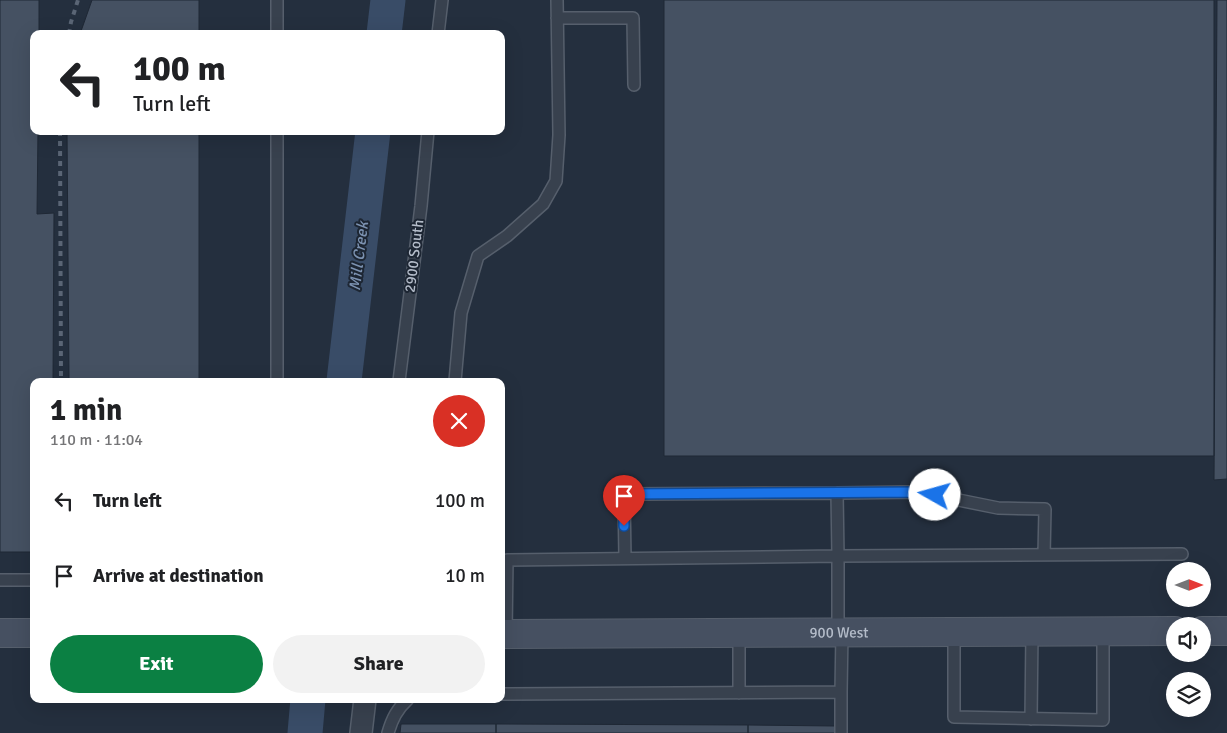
<!DOCTYPE html>
<html lang="en">
<head>
<meta charset="utf-8">
<style>
	:root { --surface:#fff; --page:#f2f2f2; --text:#202124; --muted:#757577; --accent:#0b8043 }
	body { margin:0; font-family:Signika,sans-serif; background:var(--page); color:var(--text); height:100vh; display:flex; flex-direction:column; font-size:19px; white-space:nowrap }
	* { box-sizing:border-box; margin:0 }
	p { font-size:16px; color:var(--muted) }
	.icon { flex:none; width:28px; height:28px; fill:none; stroke:currentColor; stroke-width:2; stroke-linecap:round; stroke-linejoin:round }
	.map { position:relative; flex:1; overflow:hidden }
	.panel { position:absolute; left:30px; top:378px; width:475px; height:325px; display:flex; flex-direction:column; background:var(--surface); border-radius:10px; box-shadow:0 5px 20px #0002 }
	.panel>* { flex:none }
	.top-card { position:absolute; left:30px; top:30px; width:475px; height:105px; border-radius:10px; box-shadow:0 5px 20px #0002; background:#fff; color:var(--text); overflow:hidden }
	.needle { width:32px; rotate:90deg }
	.buttons { position:absolute; left:1166px; top:562px; display:grid; gap:10px }
	.buttons a { display:grid; place-items:center; width:45px; height:45px; border-radius:50%; background:var(--surface); box-shadow:0 5px 20px #0002; font-size:25px }
	.pin { position:absolute; display:grid; place-items:center; width:42px; height:42px; color:#fff; margin:-51px -21px; border-radius:50% 50% 50% 0; rotate:-45deg; box-shadow:0 0 5px #0007 }
	.pin .icon { rotate:45deg }
	.me { position:absolute; width:55px; margin:-28px; rotate:277deg; stroke-linejoin:round; filter:drop-shadow(0 0 4px #0008) }
	.turn { display:flex; align-items:center; gap:18px; height:105px; padding:0 20px; font-size:22px }
	.turn .icon { width:65px; height:65px; stroke-width:2.5 }
	.turn b { display:block; font-size:35px; line-height:42px }
	.round { display:grid; place-items:center; flex:none; width:52px; height:52px; border-radius:26px; background:var(--page) }
	.overview { display:flex; align-items:center; justify-content:space-between; height:85px; padding:0 20px }
	h1 { font-size:30px; font-weight:800; line-height:38px }
	.button { display:flex; gap:10px; margin-top:auto; padding:10px 20px }
	.button a { flex:1; height:58px; border-radius:30px; background:var(--accent); color:#fff; font-size:20px; font-weight:800; line-height:58px; text-align:center }
	.button a+a { background:var(--page); color:var(--text) }
	ul { padding:0; list-style:none }
	li { display:flex; align-items:center; gap:15px; height:75px; padding:0 20px }
	li div { flex:1 }
	li b { display:block; font-size:19px }
	li em { font-style:normal }
	.map>svg:first-child { display:block }
	.lines { fill:none; stroke-linecap:round; stroke-linejoin:round }
	.river { stroke:#394c67; stroke-width:35 }
	.building { fill:#455162; stroke:#1f2835 }
	.service-casing { stroke:#565f6c; stroke-width:14 }
	.minor-casing { stroke:#565f6c; stroke-width:24 }
	.secondary-casing { stroke:#565f6c; stroke-width:30 }
	.service { stroke:#38414e; stroke-width:11 }
	.minor { stroke:#38414e; stroke-width:21 }
	.secondary { stroke:#465061; stroke-width:28 }
	.rail { stroke:#5a6575; stroke-width:4; stroke-dasharray:5 5; stroke-linecap:butt }
	.route-casing { stroke:#114b97; stroke-width:12 }
	.route { stroke:#1a73e8; stroke-width:9 }
	.labels { text-anchor:middle; stroke-width:4; stroke-linejoin:round; paint-order:stroke }
	.street-label { font-size:15px; fill:#b4bcc9; stroke:#1d2633 }
	.water-label { font-size:16px; font-style:italic; fill:#7c92b1; stroke:#1d2633 }
</style>
</head>
<body>
<div class="map">
<svg width="1227" height="733" viewBox="0 0 1227 733">
	<rect width="100%" height="100%" fill="#242f3e"/>
	<g class="lines">
		<path class="river" d="M384,34L388,0
			M344,381L373,131
			M305,733L308,699"/>
	</g>
	<path class="building" d="M0,0H39V34H34V131H38L37,214L54,213L53,381H34V552H0Z
		M92,0H199V34H80Z
		M664,0H1214V456H664Z
		M1217,0H1227V479L1214,480Z
		M67,131H199V381H69Z
		M401,724H496V733H400Z
		M496,724L748,725V733H496Z
		M748,725L835,726V733H748Z"/>
	<g class="lines">
		<defs>
			<path id="service" d="M277,0V34
				M557,18H633L634,85
				M438,34L442,0
				M277,131V381
				M399,381L421,206L428,131
				M455,381L461,313L478,256L507,236L543,204L556,181L559,135L557,0
				M837,493L919,492L998,508L1045,509L1044,555
				M625,558L624,494L837,493L838,556L1182,554
				M0,580H34
				M954,632V717L1103,720V632
				M739,633V693
				M506,634L507,560L838,556V632
				M501,694L841,692L842,632
				M1031,719L1032,632
				M388,733C392,719 397,709 408,699
				M841,733V692"/>
			<path id="minor" d="M361,733L365,699"/>
			<g id="secondary">
				<path d="M1202,631H1227"/>
				<path d="M0,633H34"/>
				<path id="s1" d="M501,634L1175,631"/>
			</g>
		</defs>
		<use href="#service" class="service-casing"/>
		<use href="#minor" class="minor-casing"/>
		<use href="#secondary" class="secondary-casing"/>
		<use href="#service" class="service"/>
		<use href="#minor" class="minor"/>
		<use href="#secondary" class="secondary"/>
		<path class="rail" d="M69,34L71,22L78,0
			M60,131L61,381"/>
	</g>
	<g class="lines">
		<defs>
			<path id="route" d="M624,526V494L919,492L935,495"/>
		</defs>
		<use href="#route" class="route-casing"/>
		<use href="#route" class="route"/>
	</g>
	<g class="labels">
		<g class="street-label">
			<text transform="translate(414 256) rotate(-83)" y="5">2900 South</text>
			<text dy="5" stroke="none"><textPath href="#s1" startOffset="338">900 West</textPath></text>
		</g>
		<g class="water-label">
			<text transform="translate(358 256) rotate(-83)" y="6">Mill Creek</text>
		</g>
	</g>
</svg>
<div class="buttons">
<a><svg class="needle" viewBox="-14 -14 28 28"><path d="M0-13l5 13h-10z" fill="#e53935"/><path d="M0 13l5-13h-10z" fill="#757577"/></svg></a>
<a><svg class="icon" aria-label="sound" viewBox="0 0 24 24"><path d="M4 9h4l5-4v14l-5-4H4zM17 9q2 3 0 6"/></svg></a>
<a><svg class="icon" aria-label="layers" viewBox="0 0 24 24"><path d="M12 4l9 5-9 5-9-5zM3 14l9 5 9-5"/></svg></a>
</div>
<div class="pin" style="left:624px;top:526px;background:#d93025"><svg class="icon" aria-label="arrive" viewBox="0 0 24 24"><path d="M6 21V4h12l-3 4 3 4H6"/></svg></div>
<svg class="me" style="left:935px;top:495px" viewBox="-20 -20 40 40"><circle r="19" fill="#fff"/><path d="M0-13L10 11 0 6-10 11z" fill="#1a73e8"/></svg>
<div class="top-card">
<div class="turn"><svg class="icon" aria-label="left" viewBox="0 0 24 24"><path d="M17 20v-9H6M10 6l-5 5 5 5"/></svg><div><b>100 m</b>Turn left</div></div>
</div>
<section class="panel">
<div class="overview"><div><h1>1 min</h1><p>110 m · 11:04</p></div><a class="round" style="background:#d93025;color:#fff"><svg class="icon" aria-label="close" viewBox="0 0 24 24"><path d="M6 6l12 12M18 6L6 18"/></svg></a></div>
<ul>
<li><svg class="icon" aria-label="left" viewBox="0 0 24 24"><path d="M17 20v-9H6M10 6l-5 5 5 5"/></svg><div><b>Turn left</b></div><em>100 m</em></li>
<li><svg class="icon" aria-label="arrive" viewBox="0 0 24 24"><path d="M6 21V4h12l-3 4 3 4H6"/></svg><div><b>Arrive at destination</b></div><em>10 m</em></li>
</ul>
<div class="button"><a>Exit</a><a>Share</a></div>
</section>
</div>
</body>
</html>
